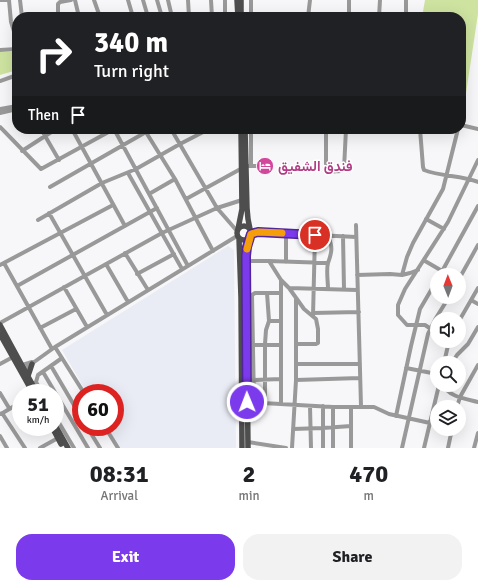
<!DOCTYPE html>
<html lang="en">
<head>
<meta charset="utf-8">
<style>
	:root { --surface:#fff; --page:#f2f2f2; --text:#202124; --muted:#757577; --accent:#7c3aed }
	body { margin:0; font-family:Signika,Vazirmatn,sans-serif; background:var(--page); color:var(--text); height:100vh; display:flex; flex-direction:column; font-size:15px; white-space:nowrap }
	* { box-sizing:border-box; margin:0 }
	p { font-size:13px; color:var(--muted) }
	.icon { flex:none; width:22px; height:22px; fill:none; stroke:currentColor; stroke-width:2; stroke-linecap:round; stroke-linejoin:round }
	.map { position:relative; height:448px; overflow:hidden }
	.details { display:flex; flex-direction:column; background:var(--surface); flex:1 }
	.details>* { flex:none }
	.hud { position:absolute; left:12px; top:12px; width:454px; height:122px; border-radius:16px; box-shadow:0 4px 16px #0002; background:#202124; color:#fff; overflow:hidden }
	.needle { width:26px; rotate:359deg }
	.buttons { position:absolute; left:430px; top:268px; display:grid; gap:8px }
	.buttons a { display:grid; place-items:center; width:36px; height:36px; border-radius:50%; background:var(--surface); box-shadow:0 4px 16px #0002; font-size:20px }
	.speed { position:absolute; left:12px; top:384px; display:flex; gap:8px; font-size:20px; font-weight:700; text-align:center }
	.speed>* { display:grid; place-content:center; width:52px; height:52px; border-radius:50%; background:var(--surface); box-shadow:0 4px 16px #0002; line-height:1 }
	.speed small { font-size:10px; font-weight:400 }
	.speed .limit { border:6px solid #d22; background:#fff; color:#111 }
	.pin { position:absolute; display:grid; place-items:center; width:34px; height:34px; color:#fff; margin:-17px; border:2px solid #fff; border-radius:50%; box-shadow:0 1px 4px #0007 }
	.me { position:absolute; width:44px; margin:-22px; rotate:359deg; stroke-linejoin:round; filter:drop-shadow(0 0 3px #0008) }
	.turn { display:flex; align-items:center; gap:14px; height:84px; padding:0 16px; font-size:18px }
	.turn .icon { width:52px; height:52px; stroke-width:2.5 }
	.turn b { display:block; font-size:28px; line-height:34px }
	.then { display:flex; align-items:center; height:38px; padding:0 16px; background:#0003; gap:8px; font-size:15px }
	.eta { display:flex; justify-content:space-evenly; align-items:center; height:68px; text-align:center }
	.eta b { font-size:24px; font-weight:800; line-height:28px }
	.button { display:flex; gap:8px; margin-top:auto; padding:8px 16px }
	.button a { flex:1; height:46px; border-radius:16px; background:var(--accent); color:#fff; font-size:16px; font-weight:800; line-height:46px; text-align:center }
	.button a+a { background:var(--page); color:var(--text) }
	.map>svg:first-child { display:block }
	.built { fill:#eaecf5 }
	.green { fill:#cee3a0 }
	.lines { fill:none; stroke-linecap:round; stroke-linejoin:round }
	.minor { stroke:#9a999a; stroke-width:4 }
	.major { stroke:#4f4e4e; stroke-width:5.5 }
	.route-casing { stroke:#51269a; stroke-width:10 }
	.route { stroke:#7c3aed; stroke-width:7 }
	.slow { stroke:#f59e0b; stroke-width:7 }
	.labels { text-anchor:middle; stroke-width:3; stroke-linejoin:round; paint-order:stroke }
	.hotel-label { font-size:14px; font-weight:bold; fill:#b23c85; stroke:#fff; text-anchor:start }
</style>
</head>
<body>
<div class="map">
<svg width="478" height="448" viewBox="0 0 478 448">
	<rect width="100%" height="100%" fill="#f7f7f9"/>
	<path class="built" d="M228,246L234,250L236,448H118L106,427H115V393H87L62,350Z"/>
	<path class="green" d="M425,0H478V14L463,113H461V17H422Z
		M0,52H17V70L0,75Z"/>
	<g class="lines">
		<path class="minor" d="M0,0H9
			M9,0L11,22L17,41
			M20,0L22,17
			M75,0L79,17
			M94,0L100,17
			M128,0L133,17
			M143,0L148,17
			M157,0L162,17
			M168,0L172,17
			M188,0L189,17
			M211,0L212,17
			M225,0V17
			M251,0V17
			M349,0V17
			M406,0V17
			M58,17V4L60,2L71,0
			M308,17L310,0
			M379,17L380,0
			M0,50L17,49
			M0,81L17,75
			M0,109L17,106
			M0,113L17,109
			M461,125L478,129
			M0,127L41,169L114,129
			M41,129L59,160
			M72,129L125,226
			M114,129L188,266
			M144,129L175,179L213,251
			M171,129L217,208L237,231
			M251,129V166
			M326,129V166L327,170C331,172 341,172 344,169L346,129
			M420,129L423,167L424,170C442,177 461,175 478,182
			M22,151L56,129
			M128,173L182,269
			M50,187L146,132
			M149,194L175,179
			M186,199L246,166H264
			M49,213L107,315
			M426,219L444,229
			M38,220L102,183L136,169L180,144L209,129
			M356,225L361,406
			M251,230L258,232L251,234
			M258,232L356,237
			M343,236L344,289
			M125,253L148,290
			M246,261H269L281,280L289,288L304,309L316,319L318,329V343L316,344H297
			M269,261L328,263
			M425,261L449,275
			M286,262V233
			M4,263L52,349
			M106,264L128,302
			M0,265L113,205
			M137,274L174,254
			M357,275L390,274L402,275L407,257L413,243L443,189L458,129
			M402,275L410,273L418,270
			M440,275L478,206
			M459,279L478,245
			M281,280V404
			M17,286L157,208
			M64,287L87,327
			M289,288L357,290
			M328,289C328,281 326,270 328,263C332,252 333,247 328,236
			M471,300L478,304
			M313,313L359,312
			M313,316L315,235
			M269,321H280
			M459,321L478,288
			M0,323L162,233L217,208L242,200
			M40,328L76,309
			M431,329L425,325H407L398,315V305L405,289L448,222L478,160
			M253,345H280
			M55,347L84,393
			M444,363L449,341
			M452,363L457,355L468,344L478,327
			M0,364L13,357
			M297,364H360
			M19,366L32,362
			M51,366L81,417
			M406,368L437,374
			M23,370L55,347L237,236
			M43,372L88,448
			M254,380L281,379
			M296,380L360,378
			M36,382L38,375L62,358
			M34,383L36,382L42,393
			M444,385C448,397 467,399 478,402
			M0,393L9,408
			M245,402L333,407H374L389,414L430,423
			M254,402L252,295L255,293H281
			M265,403V344L266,330L269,321L267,293
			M310,406L311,448
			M323,406V448
			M333,407V448
			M457,407L460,397L478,365
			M2,413L25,448
			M1,414L21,402
			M55,416L74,448
			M396,416L411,346L420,309L437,280
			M87,427L100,448
			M105,427L118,448
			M293,429L323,428L351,426
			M0,436L7,448
			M248,442L286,448
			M40,448L58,438
			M292,448L296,380V299
			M351,448V407
			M402,448L428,334L436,318L449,297
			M424,448L439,385
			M448,448L452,429
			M474,448L478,433"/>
		<path class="major" d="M237,0L238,17
			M241,0V15
			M245,129L247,208L248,219L250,229
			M237 233a7 7 0 1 1 14 0a7 7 0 1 1-14 0Z
			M238,229L242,209L241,129
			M239,238L241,298L242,448
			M0,325L37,393
			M0,334L33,393
			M28,376L32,364
			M55,425L68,448
			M52,427L61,444
			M248,448L246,256L247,247L250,236"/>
	</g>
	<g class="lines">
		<defs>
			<path id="route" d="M247,402L246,256L247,247L251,234L258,232L315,235"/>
		</defs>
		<use href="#route" class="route-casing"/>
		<use href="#route" class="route"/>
		<path class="slow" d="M247,249L251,234L258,232L282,233"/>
	</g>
	<defs>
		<symbol id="hotel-disc" viewBox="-11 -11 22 22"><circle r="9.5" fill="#d1479c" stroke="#fff"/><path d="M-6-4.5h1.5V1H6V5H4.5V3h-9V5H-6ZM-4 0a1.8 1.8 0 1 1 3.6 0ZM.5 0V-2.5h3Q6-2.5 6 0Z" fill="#fff"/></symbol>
	</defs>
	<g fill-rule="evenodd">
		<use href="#hotel-disc" x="255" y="156" width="20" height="20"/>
	</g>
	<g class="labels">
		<g class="hotel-label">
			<text x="278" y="171">فندق الشفيق</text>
		</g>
	</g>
</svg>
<div class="buttons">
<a><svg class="needle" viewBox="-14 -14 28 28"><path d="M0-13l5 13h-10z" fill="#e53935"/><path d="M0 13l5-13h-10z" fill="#757577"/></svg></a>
<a><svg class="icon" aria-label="sound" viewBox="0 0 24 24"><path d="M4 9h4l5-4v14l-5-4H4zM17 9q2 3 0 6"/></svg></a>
<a><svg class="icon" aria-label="search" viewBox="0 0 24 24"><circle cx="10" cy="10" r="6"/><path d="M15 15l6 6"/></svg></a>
<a><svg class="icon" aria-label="layers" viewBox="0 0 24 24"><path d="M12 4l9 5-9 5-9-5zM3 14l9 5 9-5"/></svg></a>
</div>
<div class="speed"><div>51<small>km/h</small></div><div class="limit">60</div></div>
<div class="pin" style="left:315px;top:235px;background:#d93025"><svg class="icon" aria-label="arrive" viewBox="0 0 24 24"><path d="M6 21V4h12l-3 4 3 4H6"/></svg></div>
<svg class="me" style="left:247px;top:402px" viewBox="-20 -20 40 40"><circle r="17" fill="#7c3aed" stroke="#fff" stroke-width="3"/><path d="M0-11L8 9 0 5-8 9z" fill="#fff"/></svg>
<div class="hud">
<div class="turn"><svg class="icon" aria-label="right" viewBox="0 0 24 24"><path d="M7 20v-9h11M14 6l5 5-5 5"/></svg><div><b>340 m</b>Turn right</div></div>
<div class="then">Then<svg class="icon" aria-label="arrive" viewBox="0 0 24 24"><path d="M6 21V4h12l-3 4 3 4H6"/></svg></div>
</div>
</div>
<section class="details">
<div class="eta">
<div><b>08:31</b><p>Arrival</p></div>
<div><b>2</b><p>min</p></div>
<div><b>470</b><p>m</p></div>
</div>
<div class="button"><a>Exit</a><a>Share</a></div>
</section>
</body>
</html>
